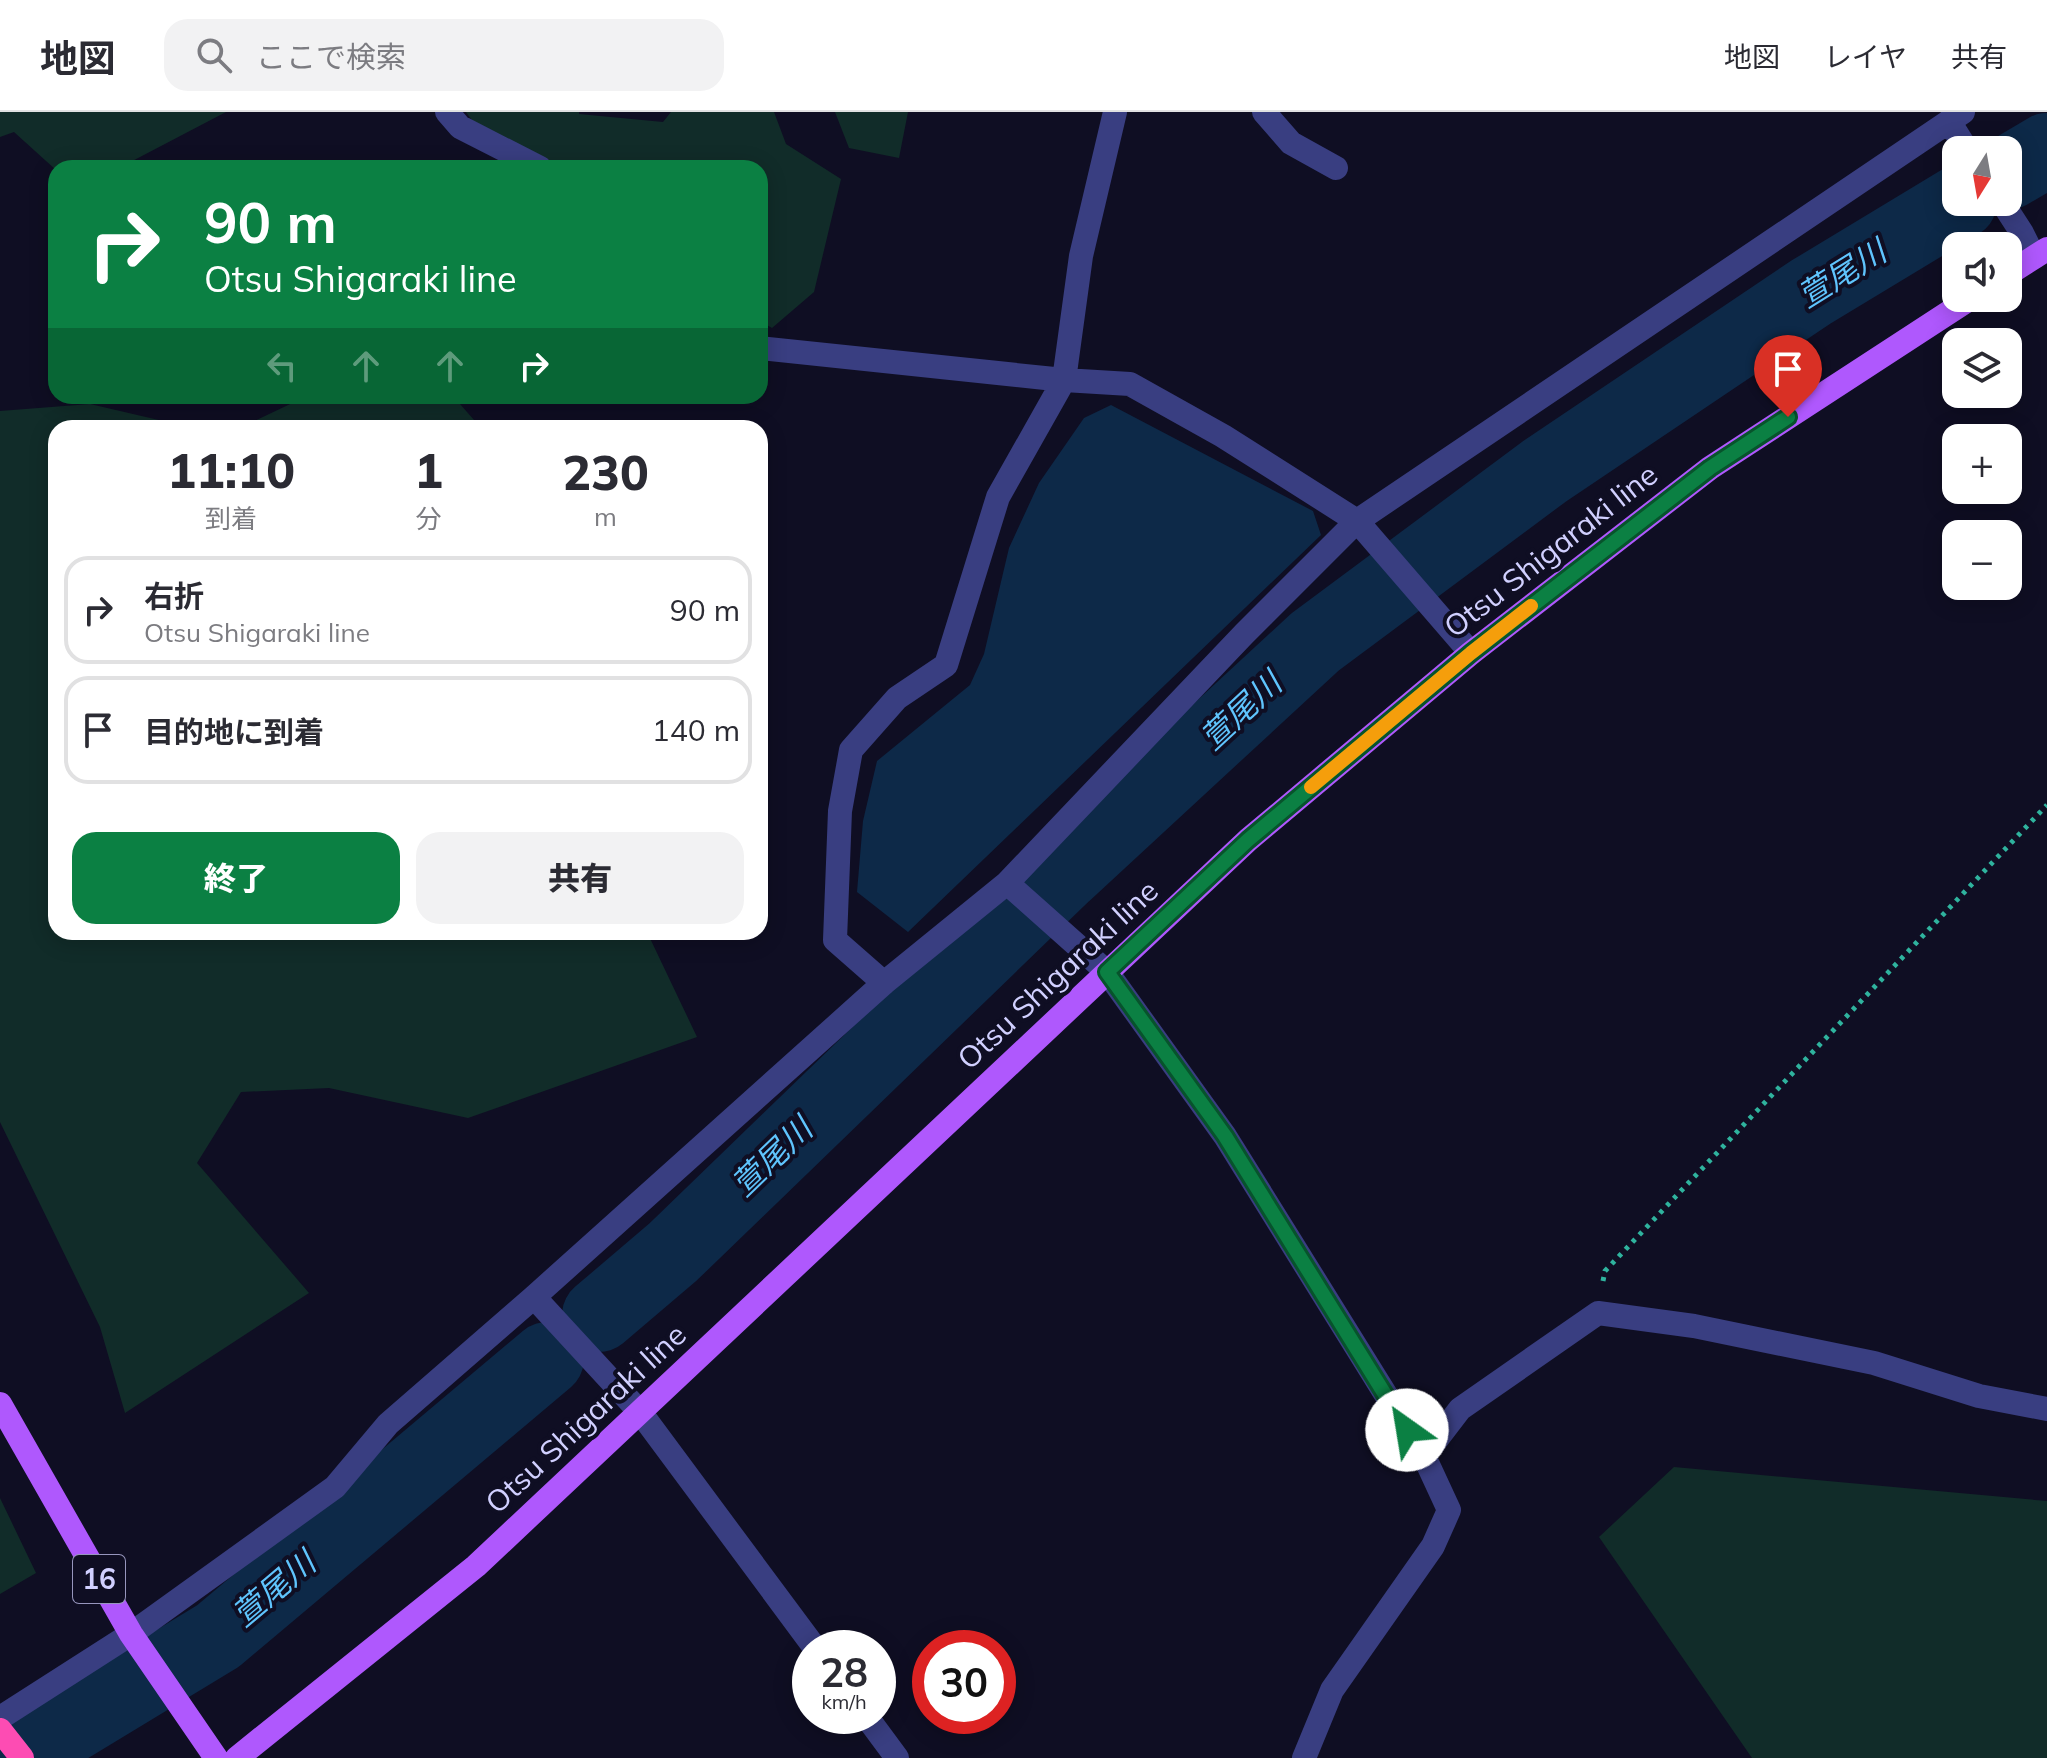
<!DOCTYPE html>
<html lang="ja">
<head>
<meta charset="utf-8">
<style>
	:root { --surface:#fff; --page:#f2f2f3; --text:#2b2b33; --muted:#7c7c81; --line:#e1e1e2; --accent:#0b8043 }
	body { margin:0; font-family:Mulish,"Noto Sans JP",sans-serif; background:var(--page); color:var(--text); height:100vh; display:flex; flex-direction:column; font-size:30px; white-space:nowrap }
	* { box-sizing:border-box; margin:0 }
	p { font-size:26px; color:var(--muted) }
	.icon { flex:none; width:44px; height:44px; fill:none; stroke:currentColor; stroke-width:2; stroke-linecap:round; stroke-linejoin:round }
	.map { position:relative; flex:1; overflow:hidden }
	.side { position:absolute; left:48px; top:308px; width:720px; height:520px; display:flex; flex-direction:column; background:var(--surface); border-radius:24px; box-shadow:0 4px 20px #0003 }
	.side>* { flex:none }
	.guide { position:absolute; left:48px; top:48px; width:720px; height:244px; border-radius:24px; box-shadow:0 4px 20px #0003; background:#0b8043; color:#fff; overflow:hidden }
	.needle { width:52px; rotate:191deg }
	.controls { position:absolute; left:1942px; top:24px; display:grid; gap:16px }
	.controls a { display:grid; place-items:center; width:80px; height:80px; border-radius:16px; background:var(--surface); box-shadow:0 4px 20px #0003; font-size:40px }
	.speed { position:absolute; left:792px; top:1518px; display:flex; gap:16px; font-size:40px; font-weight:700; text-align:center }
	.speed>* { display:grid; place-content:center; width:104px; height:104px; border-radius:50%; background:var(--surface); box-shadow:0 4px 20px #0003; line-height:1 }
	.speed small { font-size:20px; font-weight:400 }
	.speed .limit { border:12px solid #d22; background:#fff; color:#111 }
	.pin { position:absolute; display:grid; place-items:center; width:68px; height:68px; color:#fff; margin:-82px -34px; border-radius:50% 50% 50% 0; rotate:-45deg; box-shadow:0 0 8px #0007 }
	.pin .icon { rotate:45deg }
	.me { position:absolute; width:88px; margin:-44px; rotate:328deg; stroke-linejoin:round; filter:drop-shadow(0 0 6px #0008) }
	.turn { display:flex; align-items:center; gap:28px; height:168px; padding:0 24px; font-size:36px }
	.turn .icon { width:104px; height:104px; stroke-width:2.5 }
	.turn b { display:block; font-size:56px; line-height:68px }
	.lanes { display:flex; align-items:center; height:76px; padding:0 24px; background:#0003; justify-content:center; gap:40px; direction:ltr }
	.lanes .off { opacity:.35 }
	.eta { display:flex; justify-content:space-evenly; align-items:center; height:136px; text-align:center }
	.eta b { font-size:48px; font-weight:800; line-height:56px }
	.primary-button { display:flex; gap:16px; margin-top:auto; padding:16px 24px }
	.primary-button a { flex:1; height:92px; border-radius:24px; background:var(--accent); color:#fff; font-size:32px; font-weight:800; line-height:92px; text-align:center }
	.primary-button a+a { background:var(--page); color:var(--text) }
	ul { padding:0; list-style:none }
	li { display:flex; align-items:center; gap:24px; height:108px; margin:0 16px 12px; padding:0 8px; border:4px solid var(--line); border-radius:24px }
	li div { flex:1 }
	li b { display:block; font-size:30px }
	li em { font-style:normal }
	header { display:flex; align-items:center; gap:48px; box-sizing:border-box; height:112px; padding:0 40px; background:var(--surface); border-bottom:2px solid var(--line) }
	header strong { font-size:38px }
	nav { display:flex; gap:44px; margin-inline-start:auto; font-size:28px }
	.search { width:560px; height:72px; background:var(--page); display:flex; align-items:center; gap:20px; box-sizing:border-box; padding:0 28px; border-radius:24px; color:var(--muted); font-size:30px }
	.map>svg:first-child { display:block }
	.green { fill:#112c29 }
	.water { fill:#0d2948 }
	.lines { fill:none; stroke-linecap:round; stroke-linejoin:round }
	.river { stroke:#0d2948; stroke-width:74 }
	.path { stroke:#2fb39e; stroke-width:5; stroke-dasharray:4 6; stroke-linecap:butt }
	.minor { stroke:#393e81; stroke-width:24 }
	.major { stroke:#af58fd; stroke-width:24 }
	.highway { stroke:#fd4cb3; stroke-width:24 }
	.route-casing { stroke:#07532c; stroke-width:20 }
	.route { stroke:#0b8043; stroke-width:14 }
	.slow { stroke:#f59e0b; stroke-width:14 }
	.labels { text-anchor:middle; stroke-width:8; stroke-linejoin:round; paint-order:stroke }
	.shield { fill:#0f0e23; stroke:#9796bd; stroke-width:2 }
	.shield-label { font-size:28px; font-weight:bold; fill:#d1d0ff }
	.street-label { font-size:30px; fill:#d1d0ff; stroke:#0f0e23 }
	.water-label { font-size:32px; font-style:italic; fill:#5fc4fd; stroke:#0f0e23 }
</style>
</head>
<body>
<header>
<strong>地図</strong>
<div class="search"><svg class="icon" aria-label="search" viewBox="0 0 24 24"><circle cx="10" cy="10" r="6"/><path d="M15 15l6 6"/></svg>ここで検索</div>
<nav><a>地図</a><a>レイヤ</a><a>共有</a></nav>
</header>
<div class="map">
<svg width="2047" height="1646" viewBox="0 0 2047 1646">
	<rect width="100%" height="100%" fill="#0f0e23"/>
	<path class="green" d="M0,0H226L119,56H56V58L14,20L0,25Z
		M466,0H579V2L663,10L671,0H774L786,32L841,67L814,180L772,216L760,209V56H527L471,7Z
		M835,0H908L899,46L849,36Z
		M307,284H453L481,316H240Z
		M90,292L193,316H56V820H647L697,925L468,1006L329,976L241,980L197,1051L309,1181L125,1301L100,1215L0,1010V299Z
		M1674,1355L2047,1389V1646H1752L1599,1425Z
		M0,1386L36,1461L0,1482Z"/>
	<path class="water" d="M1111,293L1313,399L1321,423L908,820L857,780L863,709L877,649L970,573L984,542L1009,436L1039,371L1084,306Z"/>
	<g class="lines">
		<path class="river" d="M2008,61L2047,38
			M599,1203L673,1140L1064,762L1315,530L1545,359L1811,180L1960,90
			M17,1646L218,1524L547,1247"/>
		<path class="path" d="M1603,1169L1605,1159L2047,693"/>
		<path class="minor" d="M447,0L460,15L540,56
			M1264,0L1291,31L1336,56
			M1949,9L1967,38
			M2002,90L2022,121L2034,145
			M760,236L1064,268L1130,272L1223,324L1357,409L1471,541
			M1007,771L1107,860L1225,1024L1424,1344
			M884,871L835,828L840,699L851,638L897,586L946,553L998,385L1064,268L1081,144L1115,0
			M534,1185L640,1300L815,1536
			M866,1604L897,1646
			M0,1606L131,1522L335,1375L388,1312L534,1185L884,871L1007,771L1244,522L1357,409L1963,0
			M1304,1646L1332,1578L1433,1434L1449,1398L1424,1344L1460,1297L1598,1201L1694,1214L1874,1251L1979,1284L2047,1297"/>
		<path class="major" d="M2008,162L2047,137
			M0,1292L131,1522L216,1646
			M237,1646L476,1454L1248,728L1471,541L1710,356L1971,186"/>
		<path class="highway" d="M0,1618L22,1646"/>
	</g>
	<g class="lines">
		<defs>
			<path id="route" d="M1407,1318L1225,1024L1107,860L1248,728L1471,541L1710,356L1788,305"/>
		</defs>
		<use href="#route" class="route-casing"/>
		<use href="#route" class="route"/>
		<path class="slow" d="M1311,675L1471,541L1531,494"/>
	</g>
	<g class="labels">
		<rect class="shield" x="73" y="1443" width="52" height="48" rx="6"/>
		<g class="shield-label">
			<text x="99" y="1477">16</text>
		</g>
		<g class="street-label">
			<text transform="translate(1551 439) rotate(-38)" y="10">Otsu Shigaraki line</text>
			<text transform="translate(1058 863) rotate(-43)" y="10">Otsu Shigaraki line</text>
			<text transform="translate(586 1307) rotate(-43)" y="10">Otsu Shigaraki line</text>
		</g>
		<g class="water-label">
			<text transform="translate(1842 162) rotate(-32)" y="11">萱尾川</text>
			<text transform="translate(1241 599) rotate(-43)" y="11">萱尾川</text>
			<text transform="translate(772 1045) rotate(-44)" y="11">萱尾川</text>
			<text transform="translate(274 1477) rotate(-40)" y="11">萱尾川</text>
		</g>
	</g>
</svg>
<div class="controls">
<a><svg class="needle" viewBox="-14 -14 28 28"><path d="M0-13l5 13h-10z" fill="#e53935"/><path d="M0 13l5-13h-10z" fill="#7c7c81"/></svg></a>
<a><svg class="icon" aria-label="sound" viewBox="0 0 24 24"><path d="M4 9h4l5-4v14l-5-4H4zM17 9q2 3 0 6"/></svg></a>
<a><svg class="icon" aria-label="layers" viewBox="0 0 24 24"><path d="M12 4l9 5-9 5-9-5zM3 14l9 5 9-5"/></svg></a>
<a>+</a>
<a>−</a>
</div>
<div class="speed"><div>28<small>km/h</small></div><div class="limit">30</div></div>
<div class="pin" style="left:1788px;top:305px;background:#d93025"><svg class="icon" aria-label="arrive" viewBox="0 0 24 24"><path d="M6 21V4h12l-3 4 3 4H6"/></svg></div>
<svg class="me" style="left:1407px;top:1318px" viewBox="-20 -20 40 40"><circle r="19" fill="#fff"/><path d="M0-13L10 11 0 6-10 11z" fill="#0b8043"/></svg>
<div class="guide">
<div class="turn"><svg class="icon" aria-label="right" viewBox="0 0 24 24"><path d="M7 20v-9h11M14 6l5 5-5 5"/></svg><div><b>90 m</b>Otsu Shigaraki line</div></div>
<div class="lanes"><svg class="icon off" aria-label="left" viewBox="0 0 24 24"><path d="M17 20v-9H6M10 6l-5 5 5 5"/></svg><svg class="icon off" aria-label="ahead" viewBox="0 0 24 24"><path d="M12 20V5M6 11l6-6 6 6"/></svg><svg class="icon off" aria-label="ahead" viewBox="0 0 24 24"><path d="M12 20V5M6 11l6-6 6 6"/></svg><svg class="icon" aria-label="right" viewBox="0 0 24 24"><path d="M7 20v-9h11M14 6l5 5-5 5"/></svg></div>
</div>
<section class="side">
<div class="eta">
<div><b>11:10</b><p>到着</p></div>
<div><b>1</b><p>分</p></div>
<div><b>230</b><p>m</p></div>
</div>
<ul>
<li><svg class="icon" aria-label="right" viewBox="0 0 24 24"><path d="M7 20v-9h11M14 6l5 5-5 5"/></svg><div><b>右折</b><p>Otsu Shigaraki line</p></div><em>90 m</em></li>
<li><svg class="icon" aria-label="arrive" viewBox="0 0 24 24"><path d="M6 21V4h12l-3 4 3 4H6"/></svg><div><b>目的地に到着</b></div><em>140 m</em></li>
</ul>
<div class="primary-button"><a>終了</a><a>共有</a></div>
</section>
</div>
</body>
</html>
